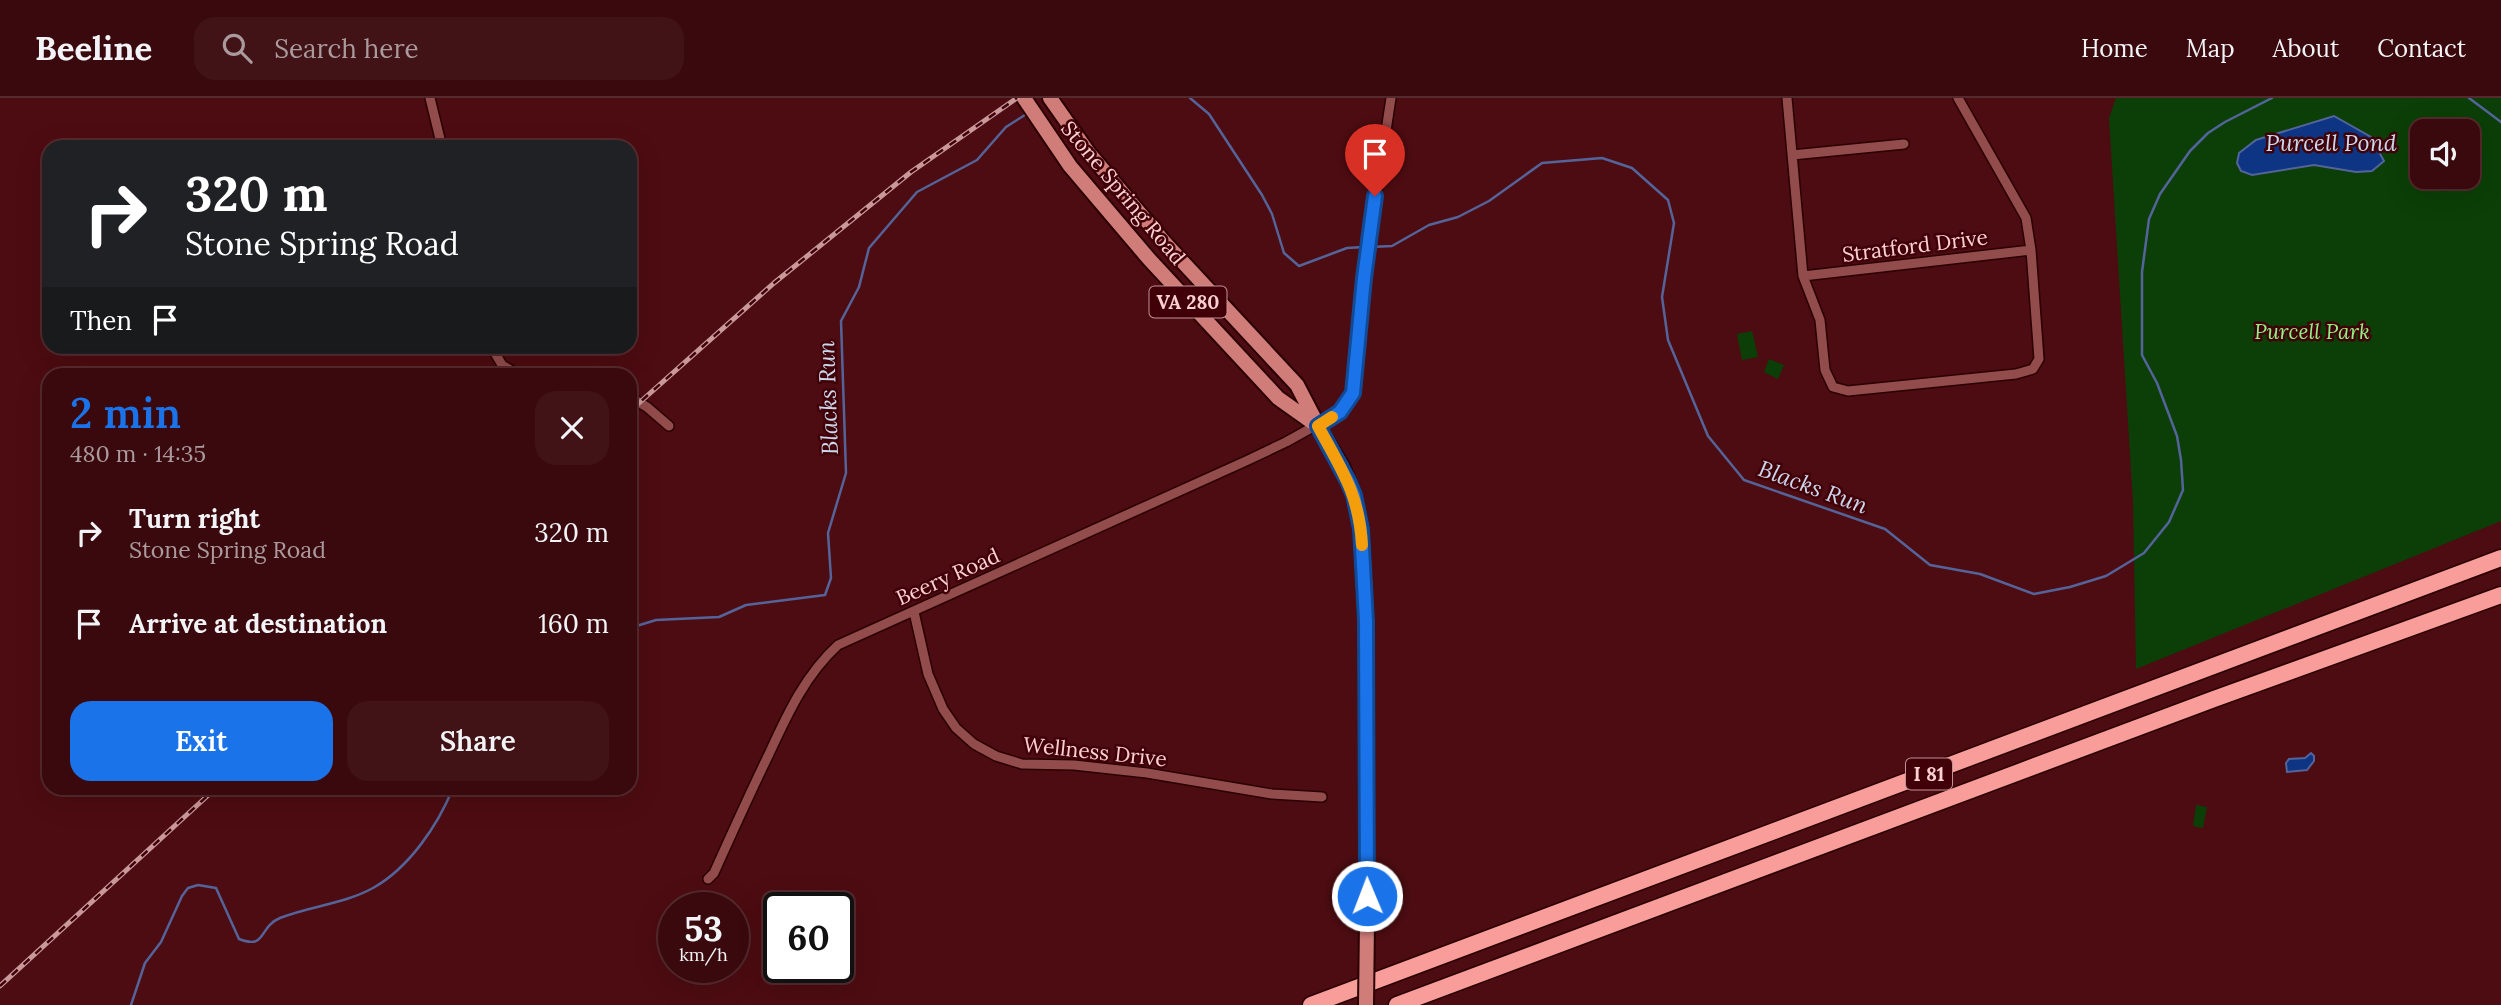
<!DOCTYPE html>
<html lang="en">
<head>
<meta charset="utf-8">
<style>
	:root { --surface:#3a090d; --page:#411216; --text:#f1f3f6; --muted:#ab9a9d; --line:#542a2e; --accent:#1a73e8 }
	body { margin:0; font-family:Lora,serif; background:var(--page); color:var(--text); height:100vh; display:flex; flex-direction:column; font-size:26px; white-space:nowrap }
	* { box-sizing:border-box; margin:0 }
	p { font-size:23px; color:var(--muted) }
	.icon { flex:none; width:38px; height:38px; fill:none; stroke:currentColor; stroke-width:2; stroke-linecap:round; stroke-linejoin:round }
	.map { position:relative; flex:1; overflow:hidden }
	.drawer { position:absolute; left:42px; top:270px; width:595px; height:427px; display:flex; flex-direction:column; background:var(--surface); border-radius:21px; box-shadow:0 7px 28px #0002,0 0 0 2px var(--line) }
	.drawer>* { flex:none }
	.guide { position:absolute; left:42px; top:42px; width:595px; height:214px; border-radius:21px; box-shadow:0 7px 28px #0002,0 0 0 2px var(--line); background:#202124; color:#fff; overflow:hidden }
	.buttons { position:absolute; left:2410px; top:21px; display:grid; gap:14px }
	.buttons a { display:grid; place-items:center; width:70px; height:70px; border-radius:14px; background:var(--surface); box-shadow:0 7px 28px #0002,0 0 0 2px var(--line); font-size:35px }
	.speed { position:absolute; left:658px; top:794px; display:flex; gap:14px; font-size:35px; font-weight:700; text-align:center }
	.speed>* { display:grid; place-content:center; width:91px; height:91px; border-radius:50%; background:var(--surface); box-shadow:0 7px 28px #0002,0 0 0 2px var(--line); line-height:1 }
	.speed small { font-size:18px; font-weight:400 }
	.speed .limit { border:4px solid #111; border-radius:10px; background:#fff; color:#111 }
	.pin { position:absolute; display:grid; place-items:center; width:60px; height:60px; color:#fff; margin:-72px -30px; border-radius:50% 50% 50% 0; rotate:-45deg; box-shadow:0 0 7px #0007 }
	.pin .icon { rotate:45deg }
	.me { position:absolute; width:77px; margin:-38px; rotate:359deg; stroke-linejoin:round; filter:drop-shadow(0 0 5px #0008) }
	.turn { display:flex; align-items:center; gap:24px; height:147px; padding:0 28px; font-size:32px }
	.turn .icon { width:91px; height:91px; stroke-width:2.5 }
	.turn b { display:block; font-size:49px; line-height:60px }
	.then { display:flex; align-items:center; height:66px; padding:0 28px; background:#0003; gap:14px; font-size:26px }
	.round { display:grid; place-items:center; flex:none; width:74px; height:74px; border-radius:21px; background:var(--page) }
	.head { display:flex; align-items:center; justify-content:space-between; height:119px; padding:0 28px }
	h1 { font-size:42px; font-weight:600; line-height:52px; color:var(--accent) }
	.primary-button { display:flex; gap:14px; margin-top:auto; padding:14px 28px }
	.primary-button a { flex:1; height:80px; border-radius:21px; background:var(--accent); color:#fff; font-size:28px; font-weight:600; line-height:80px; text-align:center }
	.primary-button a+a { background:var(--page); color:var(--text) }
	ul { padding:0; list-style:none }
	li { display:flex; align-items:center; gap:21px; height:91px; padding:0 28px }
	li div { flex:1 }
	li b { display:block; font-size:26px }
	li em { font-style:normal }
	header { display:flex; align-items:center; gap:42px; box-sizing:border-box; height:98px; padding:0 35px; background:var(--surface); border-bottom:2px solid var(--line) }
	header strong { font-size:33px }
	nav { display:flex; gap:38px; margin-inline-start:auto; font-size:24px }
	.search { width:490px; height:63px; background:var(--page); display:flex; align-items:center; gap:18px; box-sizing:border-box; padding:0 24px; border-radius:21px; color:var(--muted); font-size:26px }
	.map>svg:first-child { display:block }
	.green { fill:#0b3f07; fill-rule:evenodd }
	.water { fill:#0d3584; stroke:#54649a; stroke-width:2 }
	.lines { fill:none; stroke-linecap:round; stroke-linejoin:round }
	.stream { stroke:#54649a; stroke-width:2.5 }
	.street-casing { stroke:#2b0002; stroke-width:12 }
	.primary-casing { stroke:#2b0002; stroke-width:18 }
	.highway-casing { stroke:#2b0002; stroke-width:19 }
	.street { stroke:#924c4b; stroke-width:9 }
	.primary { stroke:#d07d7a; stroke-width:14 }
	.highway { stroke:#f99d9a; stroke-width:16 }
	.rail-casing { stroke:#c99999; stroke-width:5 }
	.rail { stroke:#410008; stroke-width:2.5; stroke-dasharray:8; stroke-linecap:butt }
	.primary-bridge-casing { stroke:#2b0002; stroke-width:18; stroke-linecap:butt }
	.primary-bridge { stroke:#d07d7a; stroke-width:14 }
	.route-casing { stroke:#114b97; stroke-width:18 }
	.route { stroke:#1a73e8; stroke-width:12 }
	.slow { stroke:#f59e0b; stroke-width:12 }
	.labels { text-anchor:middle; stroke-width:5; stroke-linejoin:round; paint-order:stroke }
	.shield { fill:#410008; stroke:#c39293; stroke-width:2 }
	.shield-label { font-size:19px; font-weight:bold; fill:#fbd1cf }
	.street-label { font-size:21px; fill:#fbd1cf; stroke:#410008 }
	.park-label { font-size:21px; font-style:italic; fill:#91f287; stroke:#410008 }
	.water-label { font-size:23px; font-style:italic; fill:#cad7ed; stroke:#410008 }
</style>
</head>
<body>
<header>
<strong>Beeline</strong>
<div class="search"><svg class="icon" aria-label="search" viewBox="0 0 24 24"><circle cx="10" cy="10" r="6"/><path d="M15 15l6 6"/></svg>Search here</div>
<nav><a>Home</a><a>Map</a><a>About</a><a>Contact</a></nav>
</header>
<div class="map">
<svg width="2501" height="907" viewBox="0 0 2501 907">
	<rect width="100%" height="100%" fill="#4d0c11"/>
	<path class="green" d="M2116,0H2501V423L2136,571L2133,404L2109,20ZM2422,33H2468V79H2422Z
		M1752,233L1758,259L1742,262L1737,236Z
		M1769,261L1784,267L1778,281L1764,274Z
		M2196,707L2207,709L2203,730L2193,728Z"/>
	<path class="water" d="M2334,18L2371,39L2384,63L2372,73L2356,74L2314,67L2252,77L2241,73L2237,65L2239,55L2256,42Z
		M2311,655L2314,658V663L2307,672L2287,674L2286,665L2289,661L2305,660Z"/>
	<g class="lines">
		<path class="stream" d="M1190,0L1209,16L1262,97L1272,116L1284,155L1299,168L1347,150L1364,149
			M2469,0L2501,24
			M1371,149L1392,148L1429,127L1458,119L1489,103L1542,65L1602,60L1632,70L1668,102L1674,125L1662,199L1668,242L1708,338L1744,382L1885,431L1930,467L1980,476L2034,496L2070,489L2106,478L2144,455L2169,424L2183,392L2181,362L2177,338L2157,285L2142,257V174L2149,121L2160,96L2190,53L2208,35L2225,24L2272,0
			M630,530L656,522L719,519L746,507L825,497L831,480L828,435L846,375L841,223L859,189L869,150L917,94L977,62L1006,29L1028,15
			M131,907L145,865L161,844L182,798L188,790L198,787L216,790L239,841C267,852 258,829 280,820C310,808 344,806 373,790C409,770 438,727 453,690"/>
		<defs>
			<path id="street" d="M430,0L442,49
				M1787,0L1803,178L1820,222L1825,272L1833,289L1848,293L2016,276L2033,271L2039,261L2031,152L2026,120L1958,0
				M1792,57L1904,46
				M1803,178L2031,152
				M491,248L502,267L517,276
				M630,299L647,309L669,328
				M914,514L928,576L943,611L956,630L974,646L996,658L1022,666L1074,667L1147,675L1272,696L1322,699
				M708,781L714,775C732,735 750,695 769,656C787,617 805,577 838,547L1246,363L1286,344L1340,314L1353,295L1366,163L1391,0"/>
			<path id="primary" d="M1024,0L1070,68L1149,161L1278,300L1316,327
				M1050,0L1088,54L1166,146L1297,287L1324,339L1342,368L1354,397L1361,431L1366,523L1367,823"/>
			<path id="highway" d="M1311,907L2501,460
				M1397,907L2214,601L2501,497"/>
		</defs>
		<use href="#street" class="street-casing"/>
		<use href="#primary" class="primary-casing"/>
		<use href="#highway" class="highway-casing"/>
		<use href="#street" class="street"/>
		<use href="#primary" class="primary"/>
		<use href="#highway" class="highway"/>
		<defs>
			<path id="rail" d="M630,313L774,185L911,74L1017,0
				M0,888L216,690"/>
		</defs>
		<use href="#rail" class="rail-casing"/>
		<use href="#rail" class="rail"/>
		<defs>
			<path id="primary-bridge" d="M1366,907L1367,823"/>
		</defs>
		<use href="#primary-bridge" class="primary-bridge-casing"/>
		<use href="#primary-bridge" class="primary-bridge"/>
	</g>
	<g class="lines">
		<defs>
			<path id="route" d="M1367,798L1366,523L1361,431L1354,397L1348,383L1318,328L1340,314L1353,295L1364,180L1375,98"/>
		</defs>
		<use href="#route" class="route-casing"/>
		<use href="#route" class="route"/>
		<path class="slow" d="M1332,319L1318,328C1341,371 1359,395 1362,447"/>
	</g>
	<g class="labels">
		<g class="shield">
			<rect x="1149.5" y="188.5" width="77" height="31" rx="5"/>
			<rect x="1906" y="660.5" width="46" height="31" rx="5"/>
		</g>
		<g class="shield-label">
			<text x="1188" y="211">VA 280</text>
			<text x="1929" y="683">I 81</text>
		</g>
		<g class="street-label">
			<text transform="translate(1123 95) rotate(50)" y="7">Stone Spring Road</text>
			<text transform="translate(1915 148) rotate(-7)" y="7">Stratford Drive</text>
			<text transform="translate(948 479) rotate(-24)" y="7">Beery Road</text>
			<text transform="translate(1095 654) rotate(6)" y="7">Wellness Drive</text>
		</g>
		<g class="park-label">
			<text x="2312" y="241">Purcell Park</text>
		</g>
		<g class="water-label">
			<text x="2331" y="53">Purcell Pond</text>
			<text transform="translate(828 300) rotate(-92)" y="8">Blacks Run</text>
			<text transform="translate(1813 389) rotate(20)" y="8">Blacks Run</text>
		</g>
	</g>
</svg>
<div class="buttons">
<a><svg class="icon" aria-label="sound" viewBox="0 0 24 24"><path d="M4 9h4l5-4v14l-5-4H4zM17 9q2 3 0 6"/></svg></a>
</div>
<div class="speed"><div>53<small>km/h</small></div><div class="limit">60</div></div>
<div class="pin" style="left:1375px;top:98px;background:#d93025"><svg class="icon" aria-label="arrive" viewBox="0 0 24 24"><path d="M6 21V4h12l-3 4 3 4H6"/></svg></div>
<svg class="me" style="left:1367px;top:798px" viewBox="-20 -20 40 40"><circle r="17" fill="#1a73e8" stroke="#fff" stroke-width="3"/><path d="M0-11L8 9 0 5-8 9z" fill="#fff"/></svg>
<div class="guide">
<div class="turn"><svg class="icon" aria-label="right" viewBox="0 0 24 24"><path d="M7 20v-9h11M14 6l5 5-5 5"/></svg><div><b>320 m</b>Stone Spring Road</div></div>
<div class="then">Then<svg class="icon" aria-label="arrive" viewBox="0 0 24 24"><path d="M6 21V4h12l-3 4 3 4H6"/></svg></div>
</div>
<section class="drawer">
<div class="head"><div><h1>2 min</h1><p>480 m · 14:35</p></div><a class="round"><svg class="icon" aria-label="close" viewBox="0 0 24 24"><path d="M6 6l12 12M18 6L6 18"/></svg></a></div>
<ul>
<li><svg class="icon" aria-label="right" viewBox="0 0 24 24"><path d="M7 20v-9h11M14 6l5 5-5 5"/></svg><div><b>Turn right</b><p>Stone Spring Road</p></div><em>320 m</em></li>
<li><svg class="icon" aria-label="arrive" viewBox="0 0 24 24"><path d="M6 21V4h12l-3 4 3 4H6"/></svg><div><b>Arrive at destination</b></div><em>160 m</em></li>
</ul>
<div class="primary-button"><a>Exit</a><a>Share</a></div>
</section>
</div>
</body>
</html>
